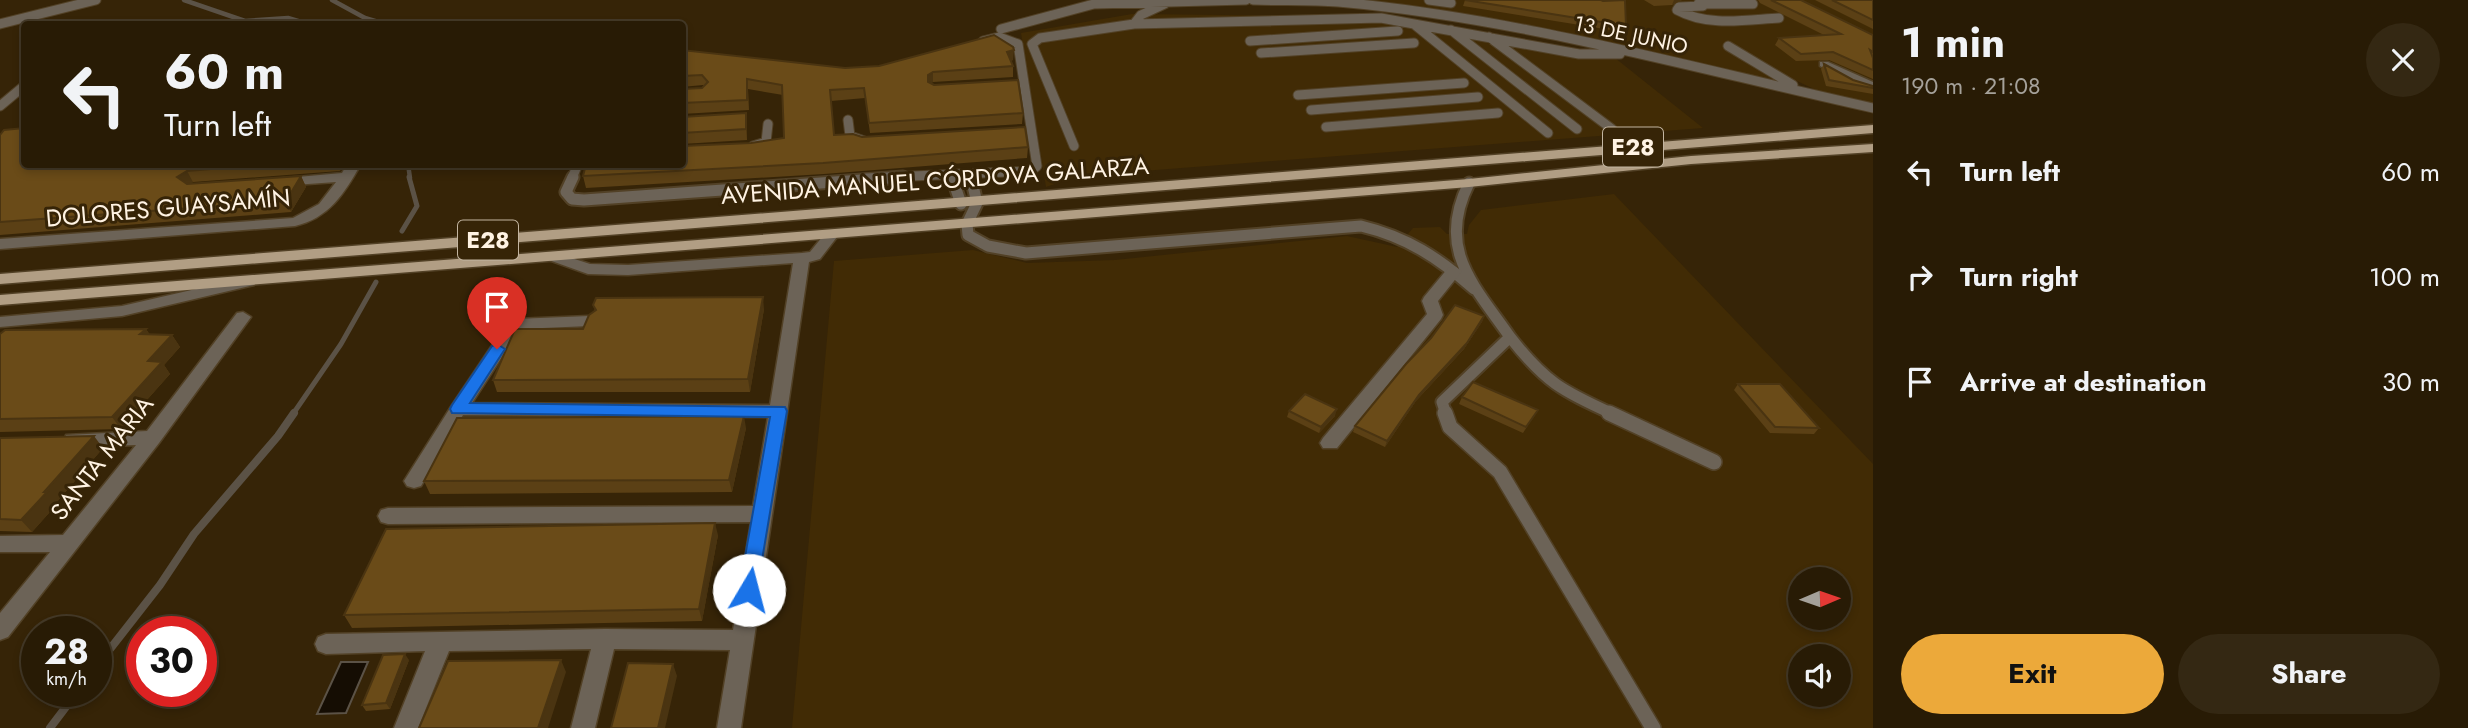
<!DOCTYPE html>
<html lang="en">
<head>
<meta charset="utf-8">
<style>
	:root { --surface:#281b05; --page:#342813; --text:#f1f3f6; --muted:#a5a19a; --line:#443927; --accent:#eca93a }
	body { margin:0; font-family:Jost,sans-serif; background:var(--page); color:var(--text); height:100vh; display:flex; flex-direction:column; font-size:26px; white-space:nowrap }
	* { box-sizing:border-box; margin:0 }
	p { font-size:23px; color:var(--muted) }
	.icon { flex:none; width:38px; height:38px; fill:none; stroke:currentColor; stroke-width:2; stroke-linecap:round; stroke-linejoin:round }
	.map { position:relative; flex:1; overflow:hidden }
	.panel { display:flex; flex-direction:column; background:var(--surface); width:595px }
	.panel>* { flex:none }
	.hud { position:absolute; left:21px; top:21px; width:665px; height:147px; border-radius:7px; box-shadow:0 4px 10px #0003,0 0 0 2px var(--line); background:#281b05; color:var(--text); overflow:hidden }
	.needle { width:46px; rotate:88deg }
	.controls { position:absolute; left:1788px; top:567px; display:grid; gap:14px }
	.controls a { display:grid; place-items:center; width:63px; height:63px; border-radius:50%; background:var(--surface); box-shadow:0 4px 10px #0003,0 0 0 2px var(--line); font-size:35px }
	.speed { position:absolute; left:21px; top:616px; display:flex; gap:14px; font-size:35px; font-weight:700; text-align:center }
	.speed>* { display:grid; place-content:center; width:91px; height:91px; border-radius:50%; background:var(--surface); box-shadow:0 4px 10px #0003,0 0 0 2px var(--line); line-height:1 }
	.speed small { font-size:18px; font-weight:400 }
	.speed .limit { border:10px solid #d22; background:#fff; color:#111 }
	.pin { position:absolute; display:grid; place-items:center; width:60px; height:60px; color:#fff; margin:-72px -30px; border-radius:50% 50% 50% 0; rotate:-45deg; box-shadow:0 0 7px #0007 }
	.pin .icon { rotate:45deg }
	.me { position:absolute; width:77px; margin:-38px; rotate:8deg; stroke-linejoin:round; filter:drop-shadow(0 0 5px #0008) }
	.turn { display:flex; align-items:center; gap:24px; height:147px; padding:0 28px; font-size:32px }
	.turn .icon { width:91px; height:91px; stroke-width:2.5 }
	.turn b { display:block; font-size:49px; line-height:60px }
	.round { display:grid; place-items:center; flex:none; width:74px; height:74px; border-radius:37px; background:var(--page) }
	.head { display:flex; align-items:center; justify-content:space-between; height:119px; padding:0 28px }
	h1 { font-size:42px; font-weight:700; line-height:52px }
	.primary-button { display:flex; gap:14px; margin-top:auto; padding:14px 28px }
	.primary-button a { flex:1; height:80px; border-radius:42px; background:var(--accent); color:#111; font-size:28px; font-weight:700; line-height:80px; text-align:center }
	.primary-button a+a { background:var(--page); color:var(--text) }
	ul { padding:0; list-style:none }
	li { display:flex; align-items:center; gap:21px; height:105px; padding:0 28px }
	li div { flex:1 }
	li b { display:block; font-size:26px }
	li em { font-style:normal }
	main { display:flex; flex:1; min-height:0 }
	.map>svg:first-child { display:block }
	.built { fill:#412b05; fill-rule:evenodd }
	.water { fill:#150d03; stroke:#5b5246; stroke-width:2 }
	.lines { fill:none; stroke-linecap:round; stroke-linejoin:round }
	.stream-far2 { stroke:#5b5246; stroke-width:4.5 }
	.stream-far1 { stroke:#5b5246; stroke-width:5 }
	.stream { stroke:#5b5246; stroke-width:8 }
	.service-far2-casing { stroke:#524126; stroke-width:11 }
	.service-far1-casing { stroke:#524126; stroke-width:15 }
	.service-casing { stroke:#524126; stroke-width:18 }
	.pedestrian-casing { stroke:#524126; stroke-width:3 }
	.minor-casing { stroke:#524126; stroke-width:3 }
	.primary-casing { stroke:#524126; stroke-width:3 }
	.service-far2 { stroke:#6c6357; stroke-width:9 }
	.service-far1 { stroke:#6c6357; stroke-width:11 }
	.service { stroke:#6c6357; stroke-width:15 }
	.pedestrian { fill:#6c6357; fill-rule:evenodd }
	.minor { fill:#6c6357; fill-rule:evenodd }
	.primary { fill:#b19e84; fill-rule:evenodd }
	.wall { fill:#5b4015 }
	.shaded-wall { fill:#4a3411 }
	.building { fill:#6a4b18; stroke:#4a3411; stroke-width:2 }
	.route { fill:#1a73e8; stroke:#114b97; stroke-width:2 }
	.labels { text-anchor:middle; stroke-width:6; stroke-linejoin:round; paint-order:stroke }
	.far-street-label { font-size:21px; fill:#fff3e3; stroke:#362407 }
	.shield { fill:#362407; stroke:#c3b5a1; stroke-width:2 }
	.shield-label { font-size:23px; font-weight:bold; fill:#fff3e3 }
	.street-label { font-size:24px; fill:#fff3e3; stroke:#362407 }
</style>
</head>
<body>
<main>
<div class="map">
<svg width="1873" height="728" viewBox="0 0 1873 728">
	<rect width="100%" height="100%" fill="#362407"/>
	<path class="built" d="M1354,0H1873V103L1816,90L1778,72L1776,81L1659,54Z
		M1132,14L1395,17L1591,52L1615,58L1703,128L1078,176L1046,187L1021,33Z
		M1614,194L1873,464V728H792L834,261L973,250L1027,263L1115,260L1347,236L1397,247L1413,228L1440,227L1447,234H1467L1469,225L1481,210ZM1801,579H1839V618H1801ZM1801,656H1839V695H1801Z"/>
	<path class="water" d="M341,662H368L346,713L317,714Z"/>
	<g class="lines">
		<path class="stream-far2" d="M184,0L245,21L288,18L308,24
			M332,0L365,18L385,24
			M408,164L410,178"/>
		<path class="stream-far1" d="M402,231L417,206L409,177
			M293,414L341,344L376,282"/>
		<path class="stream" d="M96,667L160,585L194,534L278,436L294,413
			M50,728L78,691"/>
		<defs>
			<path id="service-far2" d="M1253,0C1281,1 1310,0 1338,2C1519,18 1696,69 1873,108
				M1429,0L1451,3
				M1601,0H1612
				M1171,1L1141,15L1134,24L1381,18L1579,54H1620
				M1698,4H1753
				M1703,6L1679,7L1677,10C1708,27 1745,20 1779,18
				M0,24L96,0
				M1415,25L1548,133
				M1001,29L1094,4L1246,0
				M1451,30L1577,129
				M1489,37L1612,129
				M1250,41L1398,31
				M1728,46L1793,85
				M1261,53L1414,43
				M1298,95L1464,83
				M0,106L24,86
				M1311,110L1478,97
				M848,120L850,136L864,141
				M1326,127L1498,113
				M753,146L766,142L768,124
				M1074,146L1032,44L1040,38L1134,24
				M970,174L971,178
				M952,175L953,178
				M572,178L578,164
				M866,178L1031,171L1037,166L1018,44L999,37L983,41"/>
			<path id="service-far1" d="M573,177L566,192L572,199L584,200L903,177
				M952,177L961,204
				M971,177L977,203L967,224L968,235L988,246L1026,253L1361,226C1407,237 1439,258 1474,289
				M1510,337C1545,382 1562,391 1613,414
				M1446,414L1442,402L1510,337C1473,284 1436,249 1469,183"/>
			<path id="service" d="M1445,413L1450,427L1500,472L1653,728
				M1609,413L1714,462"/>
			<path id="pedestrian" d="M1820,62H1828L1873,82V90L1851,83L1820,66Z
				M1454,266L1462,271L1438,301L1443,315L1441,319L1337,448H1323L1320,443L1323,438L1427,314L1422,301L1424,297L1448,268Z"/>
			<path id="minor" d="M347,164H361C344,194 329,218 295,226L0,249V239L293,218L319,204L336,182L280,186L273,182L275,179L342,173Z
				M832,230L837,231L839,234L837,237L820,259L809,262L741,728H717L730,650L614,649L595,728H571L591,649L449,651L418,728H394L425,651L326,654L318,651L315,644L318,637L326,634L605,629L733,630L751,522L388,524L381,522L378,516L381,510L388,508L753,506L768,417L463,415L421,486L414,488L407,486L404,481L452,405L509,320L515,319L589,316L597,321L589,326L520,329L472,403L770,405L793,263L628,275L588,274L546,259L543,256L546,253H556L590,264L628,265L802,253L810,252L827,231Z
				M248,277L254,279L256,282L254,285L122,316L0,327V317L122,306Z
				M243,312L251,317L159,443L8,637L0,640V613L50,552H0V536L63,535L136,445L73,447L66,445L64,440L66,435L147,431L237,313Z"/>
			<path id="primary" d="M1873,125V133L0,284V274Z
				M1873,144V152L1691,164L1469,187L0,305V295L1469,179L1691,156Z"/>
		</defs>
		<use href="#service-far2" class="service-far2-casing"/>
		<use href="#service-far1" class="service-far1-casing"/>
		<use href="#service" class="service-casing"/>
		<use href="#pedestrian" class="pedestrian-casing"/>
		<use href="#minor" class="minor-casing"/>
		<use href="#primary" class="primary-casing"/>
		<use href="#service-far2" class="service-far2"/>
		<use href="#service-far1" class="service-far1"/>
		<use href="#service" class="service"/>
		<use href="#pedestrian" class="pedestrian"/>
		<use href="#minor" class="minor"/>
		<use href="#primary" class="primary"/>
	</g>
	<path class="wall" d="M1465,0L1626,26L1623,32L1463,6Z
		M1644,0H1682L1672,5L1654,6Z
		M1758,0H1801L1873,35V79L1829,60L1796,61L1775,45L1779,38L1824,35L1760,3Z
		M1815,0H1873V29Z
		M682,50L845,68L1013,60L1011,61L1013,66V77L933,82L931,83L1023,113L1022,124L870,133L865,98L831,101L834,135L1028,147L1027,158L824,174L586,188L583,176L751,143L784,138L783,95L748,89L749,110L682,114V89L702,88L704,86L703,85L682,87Z
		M1824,64L1853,80L1873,86V94L1826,86L1821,69Z
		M746,113L747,140L682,144V117Z
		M0,135L24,164H345L340,171L193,182L190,184L301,176L306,187L291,212L0,235Z
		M593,305L764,309L750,392H497L493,380L583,329L595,311Z
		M1484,316L1482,322L1464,349L1416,401L1385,447L1353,432L1355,426Z
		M146,329L150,335H172L180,347L164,365L170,374L121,429L0,432V334Z
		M1738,384L1819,428L1814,434L1770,433L1734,390Z
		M1462,397L1534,416L1523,433L1459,404Z
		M1289,411L1335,416L1319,433L1287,417Z
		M746,428L732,492L430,494L424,481Z
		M0,438L103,448L56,503L57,504L32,532L0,531Z
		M718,535L702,621L352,628L344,615Z
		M409,660L390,709L366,711L362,705Z"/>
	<path class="shaded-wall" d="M1674,0H1682L1672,5Z
		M1014,50L1013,60L1007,62V52Z
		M933,72V82L928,85V75Z
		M338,164H345L340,171Z
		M187,171L193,182L184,188L177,177Z
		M301,176L306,187L291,212L286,201Z
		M763,297L764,309L750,392L748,379Z
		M1484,316L1482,322L1464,349L1416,401L1385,447L1387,441L1419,395Z
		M146,329L154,341L140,334Z
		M172,335L180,347L164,365L170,374L121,429L112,417L148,361Z
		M1337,409L1335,416L1319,433L1321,427Z
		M744,416L746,428L732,492L729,480Z
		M94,436L103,448L56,503L57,504L32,532L21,520Z
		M715,523L718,535L702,621L699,609Z
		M405,654L409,660L390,709L386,703Z
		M561,660L566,672L548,728H538Z
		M673,664L677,676L665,728H658Z"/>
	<path class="building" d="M1465,0H1601L1603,1L1625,0L1626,26Z
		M1771,0H1801L1873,35V52L1870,50L1873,58V70L1833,52L1801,54L1779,38L1841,34Z
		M1832,0H1873V20Z
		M994,35L1013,47L1014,50L1007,52L1013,66L933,72L928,75V82L934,85L1018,80L1023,113L869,123L864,88L830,90L834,135L853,134L862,137L1025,127L1028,147L823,163L583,176L586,164H682V146L751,143L784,138L782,85L747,79V100L682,103V89L702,88L708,82L702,75L682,76V50L845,68L879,66Z
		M1824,64L1853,80L1873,86V88L1829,80Z
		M746,113V129L682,133V117Z
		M24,128V164H271L187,171L177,177L187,184L301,176L286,201L0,222V135L4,130Z
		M763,297L748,379L493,380L515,329H583L589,315L596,310L593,305L596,298Z
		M1455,305L1484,316L1467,343L1419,395L1387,441L1355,426L1406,364L1431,338Z
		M146,329L140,334L172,335L148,361L162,362L112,417L0,419V334L5,330Z
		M1473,382L1538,410L1526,427L1462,397Z
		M1738,384H1780L1819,428L1775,427Z
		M1305,394L1337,409L1321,427L1289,411Z
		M744,416L729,480L424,481L457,418Z
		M94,436L44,492H47L21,520L0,519V438Z
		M715,523L699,609L344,615L386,529Z
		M405,654L386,703L362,705L383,655Z
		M561,660L538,728H419L448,661Z
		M628,663L673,664L658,728H611Z"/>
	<path class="route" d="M497,344L505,349L470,403L785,407L787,411L756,596L749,598L742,596L739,590L770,417L452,413L450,409L452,405L492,346Z"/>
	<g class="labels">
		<g class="far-street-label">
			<text transform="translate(1631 35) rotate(12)" y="7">13 DE JUNIO</text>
		</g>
		<g class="shield">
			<rect x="1603" y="127.5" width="60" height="39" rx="5"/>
			<rect x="458" y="220.5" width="60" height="39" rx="5"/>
		</g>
		<g class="shield-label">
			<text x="1633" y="155">E28</text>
			<text x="488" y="248">E28</text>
		</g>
		<g class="street-label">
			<text transform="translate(935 181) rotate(-4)" y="8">AVENIDA MANUEL CÓRDOVA GALARZA</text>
			<text transform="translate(168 208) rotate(-5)" y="8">DOLORES GUAYSAMÍN</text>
			<text transform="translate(102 458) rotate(-52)" y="8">SANTA MARIA</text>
		</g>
	</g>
</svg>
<div class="controls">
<a><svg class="needle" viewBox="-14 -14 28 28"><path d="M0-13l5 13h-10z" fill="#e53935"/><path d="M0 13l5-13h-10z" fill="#a5a19a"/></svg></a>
<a><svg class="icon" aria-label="sound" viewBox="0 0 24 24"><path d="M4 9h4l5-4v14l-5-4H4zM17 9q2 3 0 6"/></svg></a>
</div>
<div class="speed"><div>28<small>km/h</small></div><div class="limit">30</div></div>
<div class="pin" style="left:497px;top:349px;background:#d93025"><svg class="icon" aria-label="arrive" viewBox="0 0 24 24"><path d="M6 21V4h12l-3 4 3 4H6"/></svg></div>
<svg class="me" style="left:749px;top:590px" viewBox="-20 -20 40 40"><circle r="19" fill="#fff"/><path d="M0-13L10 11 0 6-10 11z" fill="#1a73e8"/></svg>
<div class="hud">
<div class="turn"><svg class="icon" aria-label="left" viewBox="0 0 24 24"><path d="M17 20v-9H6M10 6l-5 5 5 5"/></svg><div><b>60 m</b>Turn left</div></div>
</div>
</div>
<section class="panel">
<div class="head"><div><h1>1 min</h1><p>190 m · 21:08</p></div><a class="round"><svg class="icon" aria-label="close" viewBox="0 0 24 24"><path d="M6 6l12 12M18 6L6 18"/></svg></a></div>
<ul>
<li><svg class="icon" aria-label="left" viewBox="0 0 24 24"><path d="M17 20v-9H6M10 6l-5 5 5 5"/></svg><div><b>Turn left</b></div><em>60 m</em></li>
<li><svg class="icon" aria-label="right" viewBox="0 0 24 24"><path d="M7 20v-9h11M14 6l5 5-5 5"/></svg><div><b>Turn right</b></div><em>100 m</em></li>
<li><svg class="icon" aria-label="arrive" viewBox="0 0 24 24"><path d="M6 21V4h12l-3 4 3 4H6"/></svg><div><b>Arrive at destination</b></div><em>30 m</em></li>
</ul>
<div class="primary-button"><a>Exit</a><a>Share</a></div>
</section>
</main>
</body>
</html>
